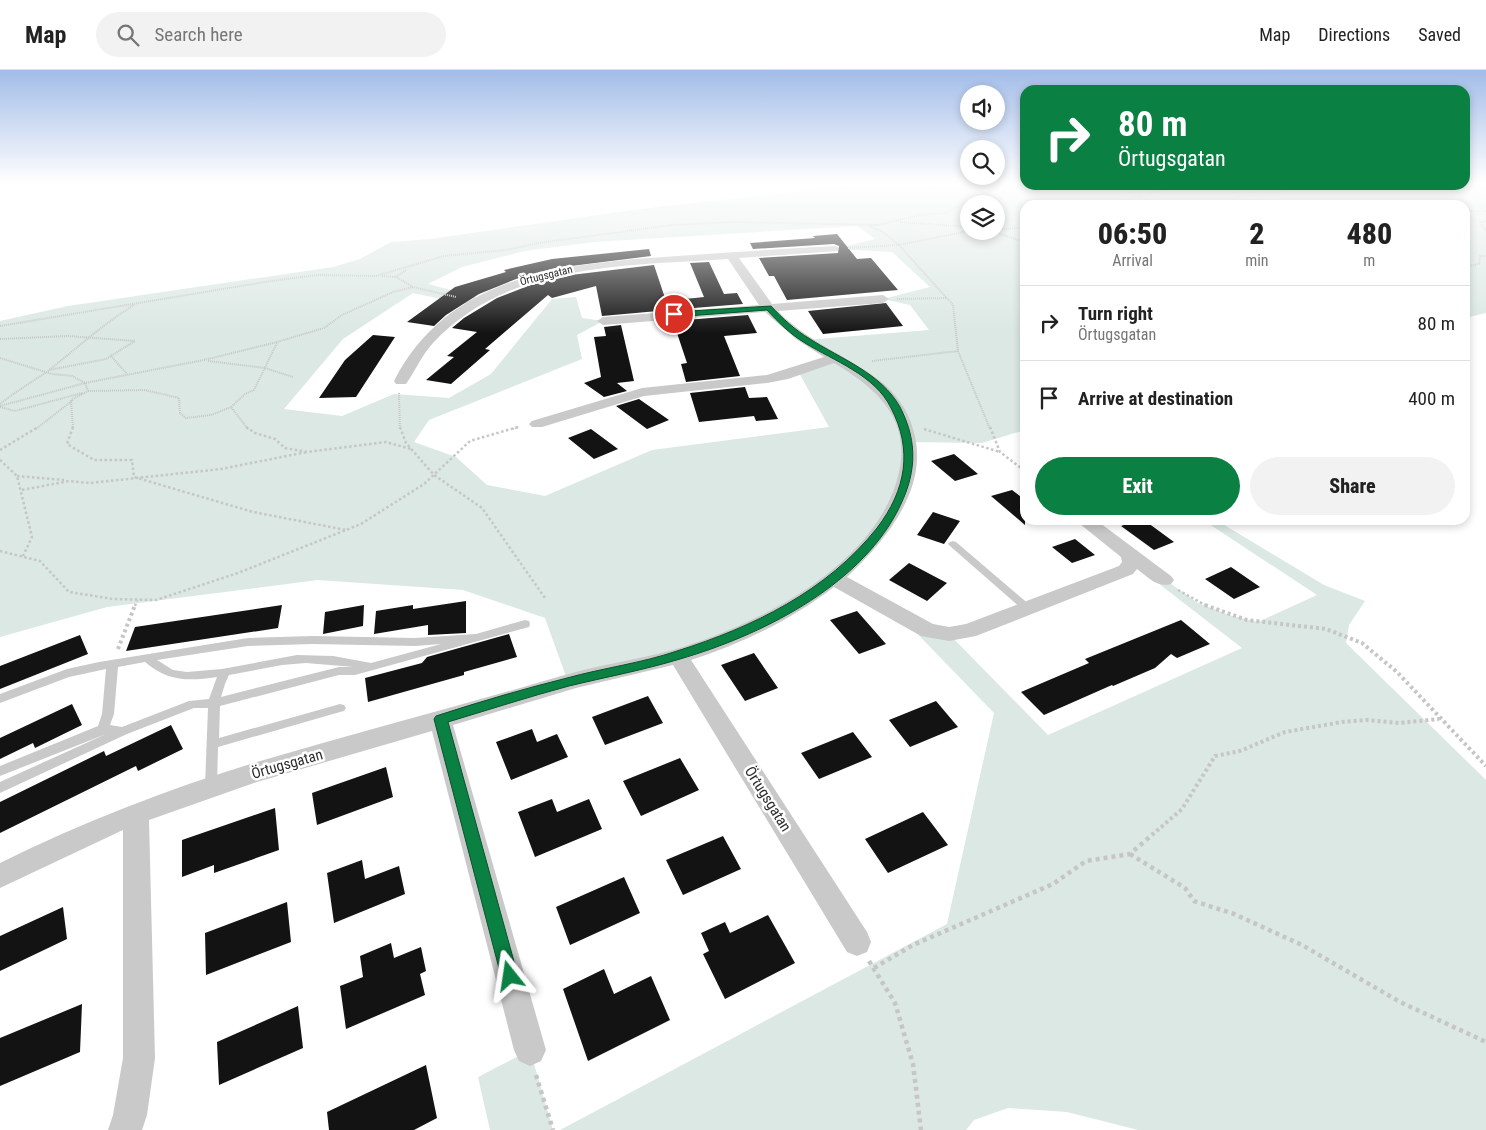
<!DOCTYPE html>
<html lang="en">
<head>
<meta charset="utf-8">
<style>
	:root { --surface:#fff; --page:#f2f2f2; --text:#222; --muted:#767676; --line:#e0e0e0; --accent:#0b8043 }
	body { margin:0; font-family:"Roboto Condensed",sans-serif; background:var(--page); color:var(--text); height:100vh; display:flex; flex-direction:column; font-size:19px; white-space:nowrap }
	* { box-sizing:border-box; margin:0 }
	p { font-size:16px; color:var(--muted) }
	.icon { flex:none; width:28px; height:28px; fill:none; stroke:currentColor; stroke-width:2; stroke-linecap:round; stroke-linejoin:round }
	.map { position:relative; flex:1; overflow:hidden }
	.details { position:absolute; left:1020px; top:130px; width:450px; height:325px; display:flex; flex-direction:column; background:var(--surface); border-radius:15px; box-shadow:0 2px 8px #0003 }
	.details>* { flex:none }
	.guide { position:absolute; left:1020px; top:15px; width:450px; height:105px; border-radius:15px; box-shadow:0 2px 8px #0003; background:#0b8043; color:#fff; overflow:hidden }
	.buttons { position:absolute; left:960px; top:15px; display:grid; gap:10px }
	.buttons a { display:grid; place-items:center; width:45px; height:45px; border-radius:50%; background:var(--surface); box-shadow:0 2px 8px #0003; font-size:25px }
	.pin { position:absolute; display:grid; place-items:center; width:42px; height:42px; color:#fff; margin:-21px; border:2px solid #fff; border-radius:50%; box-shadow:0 1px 5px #0007 }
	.me { position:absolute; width:55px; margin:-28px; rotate:345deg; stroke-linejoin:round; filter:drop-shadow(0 0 4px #0008) }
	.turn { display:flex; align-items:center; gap:18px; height:105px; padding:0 15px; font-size:22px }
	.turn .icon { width:65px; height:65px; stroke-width:2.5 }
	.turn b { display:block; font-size:35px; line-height:42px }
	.eta { display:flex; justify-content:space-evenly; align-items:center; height:85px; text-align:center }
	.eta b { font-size:30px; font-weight:800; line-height:35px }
	.primary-button { display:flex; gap:10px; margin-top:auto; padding:10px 15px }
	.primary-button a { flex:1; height:58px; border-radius:30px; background:var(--accent); color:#fff; font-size:20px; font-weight:800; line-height:58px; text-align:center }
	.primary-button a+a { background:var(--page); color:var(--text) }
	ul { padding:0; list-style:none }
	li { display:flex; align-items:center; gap:15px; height:75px; padding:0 15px; border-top:1px solid var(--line) }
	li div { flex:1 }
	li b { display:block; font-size:19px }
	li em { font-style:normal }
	header { display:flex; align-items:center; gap:30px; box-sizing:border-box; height:70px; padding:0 25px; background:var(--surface); border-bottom:1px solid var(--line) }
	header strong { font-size:24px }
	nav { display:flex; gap:28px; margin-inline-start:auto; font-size:18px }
	.search { width:350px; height:45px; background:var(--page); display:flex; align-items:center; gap:12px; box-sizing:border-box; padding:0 18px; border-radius:28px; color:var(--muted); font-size:19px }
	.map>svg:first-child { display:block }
	.green { fill:#dbe8e3; fill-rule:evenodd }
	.building { fill:#131313 }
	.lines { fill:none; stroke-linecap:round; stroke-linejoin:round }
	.path-far3 { stroke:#c6c6c6; stroke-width:2; stroke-dasharray:1 1; stroke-linecap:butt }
	.path-far2 { stroke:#c6c6c6; stroke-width:2.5; stroke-dasharray:2.5 2.5; stroke-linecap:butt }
	.path-far1 { stroke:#c6c6c6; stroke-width:4; stroke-dasharray:3 3; stroke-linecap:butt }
	.path { stroke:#c6c6c6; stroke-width:4.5; stroke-dasharray:4 4; stroke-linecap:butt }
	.service { fill:#c9c9c9; fill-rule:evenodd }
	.minor { fill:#c9c9c9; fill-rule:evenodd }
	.route { fill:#0b8043; stroke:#07532c }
	.labels { text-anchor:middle; stroke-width:5; stroke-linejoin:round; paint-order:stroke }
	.far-street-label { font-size:11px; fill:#2c2c2c; stroke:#fff }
	.near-street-label { font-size:15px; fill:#2c2c2c; stroke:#fff }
</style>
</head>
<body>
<header>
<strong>Map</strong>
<div class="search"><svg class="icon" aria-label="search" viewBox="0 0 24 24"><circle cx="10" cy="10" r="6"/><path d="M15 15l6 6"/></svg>Search here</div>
<nav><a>Map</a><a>Directions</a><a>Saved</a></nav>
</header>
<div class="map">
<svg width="1486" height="1060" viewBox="0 0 1486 1060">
	<rect width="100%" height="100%" fill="#fff"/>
	<path class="green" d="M860,114H932L945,119L998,123L1003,119L991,114H1486V243L1465,248V135H1025V360L982,373L909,372L902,424L835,509L735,565L568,612L545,548L463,520L318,510L107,537L0,567V251L68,236L333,197L360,189L391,172L430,169L640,139ZM969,134H996V161H969ZM857,156L875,169L834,179L892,182L930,217L883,229L910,235L929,260L805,270L834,288L798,301L829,357L652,380L545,426L487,415L456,387L414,372L429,350L582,289L577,265L603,251L582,248L576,227L552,229L491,304L449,328L394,324L342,346L284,339L343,269L413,223L471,235L481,228L428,214L462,197L525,181L594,172Z
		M935,114H989L1001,119L997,122L947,119Z
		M1203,450H1216L1324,515L1365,531L1349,555L1346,573L1486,710V1060H1138L1067,1042L1008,1038L974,1050L966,1060H560L947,854L994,643L903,549L949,564L1048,665L1242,578L1132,493L1130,485L1198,533L1229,545L1258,552L1317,525Z
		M530,980L553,1060H490L478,1007Z"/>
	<path class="building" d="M837,164L857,189L871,188L898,220L787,230L774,206H769L759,188L838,183L839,176L834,174L753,179L750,173L815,168L813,166Z
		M649,179L651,186L555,198L516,209L479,224L446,245L434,256L407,252L455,217L506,202L504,200L552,189Z
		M709,192L724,224L737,223L743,234L669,240L666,231L704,227L690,193Z
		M654,195L669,240L602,246L596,216L552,228L548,225L485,279L490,280L451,314L426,310L454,287L447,286L477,262L452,258L464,248L497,228L533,214L571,205Z
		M886,233L903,256L823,264L808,241Z
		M748,245L757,263L724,266L740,306L686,312L681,294L687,293L673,251Z
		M621,255L634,311L617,313L627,321L604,327L584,313L601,307L594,267L606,266L604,257Z
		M373,265L395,267L356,327L319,328L345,290Z
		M745,317L749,328L767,327L778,349L756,351L754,346L699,352L690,323Z
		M639,329L669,350L647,359L616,336Z
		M591,359L618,379L594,389L568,368Z
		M954,384L978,404L955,411L931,391Z
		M1012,420L1025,430V455L991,426Z
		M933,442L960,451L944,474L917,465Z
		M1138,450H1144L1174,472L1154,480L1121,456Z
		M1075,469L1095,485L1072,493L1052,477Z
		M909,493L947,513L927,531L889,510Z
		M1231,497L1260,517L1234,529L1205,509Z
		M466,531V563L428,565V555L374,564L376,541L413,535V539Z
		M282,535L278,558L126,581L135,557Z
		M364,535L363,556L323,564L325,542Z
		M857,541L886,574L859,584L830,550Z
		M1181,550L1210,574L1177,588L1171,584L1155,598L1113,616L1112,615L1044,645L1021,622L1089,593L1085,589Z
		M509,564L517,587L464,602V605L368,632L365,608L422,593L427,587Z
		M80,565L88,584L0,619V596Z
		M754,583L778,618L745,631L721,595Z
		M648,626L663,653L605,675L592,647Z
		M936,631L958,657L910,677L889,650Z
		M72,634L82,655L35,678L33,673L0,689V668Z
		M171,655L183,679L138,701L136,696L0,763V732L104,681L106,686Z
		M532,659L537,672L557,664L568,687L511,710L496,672Z
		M853,662L872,687L819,709L801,683Z
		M680,688L699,720L641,746L623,711Z
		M386,697L393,727L317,755L312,723Z
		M552,729L557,742L589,729L602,759L535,787L518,742Z
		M275,738L279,780L214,803V795L182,807V770Z
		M923,742L948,775L888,803L865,769Z
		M723,766L741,799L683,825L666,790Z
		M362,790L365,809L399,796L405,824L334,853L327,803Z
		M624,807L640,843L570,875L556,837Z
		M287,832L291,872L206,905L205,863Z
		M63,837L67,869L0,901V866Z
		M768,845L795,893L725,929L703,884L709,881L701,863L725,852L730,863Z
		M391,873L394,888L421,877L426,901L420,904L425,925L346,959L340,916L363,907L360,886Z
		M604,899L614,924L651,906L670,950L588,991L563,919Z
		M82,934L80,982L0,1016V968Z
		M298,936L303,978L219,1015L217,972Z
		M426,995L437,1048L414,1060H329L327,1042Z"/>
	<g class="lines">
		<path class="path-far3" d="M1138,127L1174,135
			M1118,135L1122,130L1160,121L1168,115
			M1219,135L1237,127L1279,123L1295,115
			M1465,141H1486
			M1486,151L1480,152L1486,161
			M900,152L969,157
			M869,156L883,162L899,175L969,161
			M996,160L1025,157
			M990,161L1025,172
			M848,178L899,175L953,235L958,281L990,359
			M1465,197L1479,194L1480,186H1486
			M406,200L396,207L413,217
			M382,206L396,207
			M897,229L946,228
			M0,256L271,211L317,205L376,206L444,186L506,180L538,173L672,155L734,152L878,155L920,145L945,143L1003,114
			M0,269L68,266L135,271L106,289L49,300
			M111,286L127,304
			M0,288L52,304L72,306L85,313L0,336
			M208,291L265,298L293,307
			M872,291L958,281
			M88,321L145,320L179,328L180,343L186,348L211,345L231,337
			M399,323L400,359
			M0,334C15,322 32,312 48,301C77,278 103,254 134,235
			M0,337L15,341L82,323
			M36,359L73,330
			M73,359L71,330L88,321L85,313L204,290L277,272L324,258L342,245L393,222L413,217L456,227
			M248,359L231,337L245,324L254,320L277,273
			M513,359L519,357"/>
		<path class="path-far2" d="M73,357L67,374L94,390H132L134,407L253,442L346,460
			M246,357L255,363L275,369L285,378L307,382L386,372L411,379
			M400,357L406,373L434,405L482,438L545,528
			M990,357L1000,382L1025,401
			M924,359L1000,382
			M0,380L38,357
			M0,390L17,406L32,467L23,486
			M17,406L64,410
			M22,420L69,411L90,413L221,399L307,382
			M0,481L40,491L69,522L113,529L156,530L238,503L361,454L424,414L470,371L518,357
			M1178,520L1207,536
			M135,536L137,530"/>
		<path class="path-far1" d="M1205,535L1247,550L1326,559L1362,573L1397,602L1486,696
			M118,579L135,535
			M1152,765L1182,739L1215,686L1240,681L1285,662L1342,652L1367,650L1399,653L1439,649"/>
		<path class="path" d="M1130,784L1185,818L1194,831L1234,844L1302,875L1400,932L1486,972
			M869,891L895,933L913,994L921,1060
			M874,898L913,875L1053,814L1086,791L1130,784L1153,764
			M536,1005L553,1060"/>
		<path class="service" d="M953,471L956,472L1031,536L1032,538L1031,540H1023L950,476L948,474L950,472Z
			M525,550L529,551L530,554L529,557L355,605H339L220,636L219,668L340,634L344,635L346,638L344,641L340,642L218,677L217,716L215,720L211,721L207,720L205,716L208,638H194L127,664L0,723V712L106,664L0,706V696L98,656L102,644L106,599L69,607L0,633V624L67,599L99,592L248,568L313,566L415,568L476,564ZM313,574L415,576L441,574L371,593L333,586L297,585L222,599L187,602L173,600L157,590L248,576ZM145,592C168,612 189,611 217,607L209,629L189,631L122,657L110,655L114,644L118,597ZM306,593L354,597H339L221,627L225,614L229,605L282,595Z"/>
		<path class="minor" d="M834,176L838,177V181L739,188L772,234L883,225L889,229L883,233L778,241C806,271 846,285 879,310C895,322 908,340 913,359C931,417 886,470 847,507L933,554L949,557L966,554L1119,496L1122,492L1121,487L1075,450H1096L1171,506L1174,510L1171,514C1157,518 1148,507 1137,499L1133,504L976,566L949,571L921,566L834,517C791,550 743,573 691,590L867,862L871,872L867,882L857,886L847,882L673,595L576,618L453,655L546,980L541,991L530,996L519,991L514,980L432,661L257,712L149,750L155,988L147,1045L142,1060H108L113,1045L123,988V760L0,818V793C83,752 168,719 257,692C358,662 460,636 561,606C598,595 636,590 673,580C756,556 879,495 899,402C911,348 876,318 834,293L788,309L767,313L644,326L542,357H532L529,354L532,351L642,318L767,305L824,287L796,269L765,242L603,255L597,251L603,247L759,235L728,189C627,196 508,192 433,273C421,286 416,300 406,314H396L394,311C449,202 571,193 678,186C730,182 782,179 834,176Z"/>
	</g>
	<linearGradient id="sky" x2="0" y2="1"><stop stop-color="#a2bce8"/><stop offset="0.43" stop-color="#fff"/><stop offset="1" stop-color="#fff" stop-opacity="0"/></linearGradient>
	<rect width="1486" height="263" fill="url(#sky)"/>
	<path class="route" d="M771,236C783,249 795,260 810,269C841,289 881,303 900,337C919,374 916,406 897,442C857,518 759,566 680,589C644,600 606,607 569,616C528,627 488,640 448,652L518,906L516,912L510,915L504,912L501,906L434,649L436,646C479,632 523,619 567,608C603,598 642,593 677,581C753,557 827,521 877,458C906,420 913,380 891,338C875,305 834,291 805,273C790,264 778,252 767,240L674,247L670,244L674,242Z"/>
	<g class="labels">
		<g class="far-street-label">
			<text transform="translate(546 205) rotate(-14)" y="4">Örtugsgatan</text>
		</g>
		<g class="near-street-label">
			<text transform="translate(287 694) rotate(-16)" y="5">Örtugsgatan</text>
			<text transform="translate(768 729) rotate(58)" y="5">Örtugsgatan</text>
		</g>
	</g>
</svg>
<div class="buttons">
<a><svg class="icon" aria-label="sound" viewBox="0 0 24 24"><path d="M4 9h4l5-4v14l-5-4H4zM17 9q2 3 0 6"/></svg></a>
<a><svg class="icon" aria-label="search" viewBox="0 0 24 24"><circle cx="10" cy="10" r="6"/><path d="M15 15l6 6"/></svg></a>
<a><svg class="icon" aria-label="layers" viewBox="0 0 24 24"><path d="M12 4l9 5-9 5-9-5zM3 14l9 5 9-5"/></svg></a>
</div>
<div class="pin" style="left:674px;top:244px;background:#d93025"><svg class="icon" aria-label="arrive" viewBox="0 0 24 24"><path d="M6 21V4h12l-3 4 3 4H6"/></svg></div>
<svg class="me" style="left:510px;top:906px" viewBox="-20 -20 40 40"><path d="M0-17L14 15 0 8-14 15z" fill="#0b8043" stroke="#fff" stroke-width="4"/></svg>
<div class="guide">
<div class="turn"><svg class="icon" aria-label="right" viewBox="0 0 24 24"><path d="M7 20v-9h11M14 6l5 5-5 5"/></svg><div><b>80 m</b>Örtugsgatan</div></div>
</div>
<section class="details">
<div class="eta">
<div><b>06:50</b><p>Arrival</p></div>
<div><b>2</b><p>min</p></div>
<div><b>480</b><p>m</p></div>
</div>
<ul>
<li><svg class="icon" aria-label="right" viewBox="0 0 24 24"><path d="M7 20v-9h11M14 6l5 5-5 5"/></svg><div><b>Turn right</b><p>Örtugsgatan</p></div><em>80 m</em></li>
<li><svg class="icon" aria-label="arrive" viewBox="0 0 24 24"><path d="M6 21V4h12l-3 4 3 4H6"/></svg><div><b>Arrive at destination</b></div><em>400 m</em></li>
</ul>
<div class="primary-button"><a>Exit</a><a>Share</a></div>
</section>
</div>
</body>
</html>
